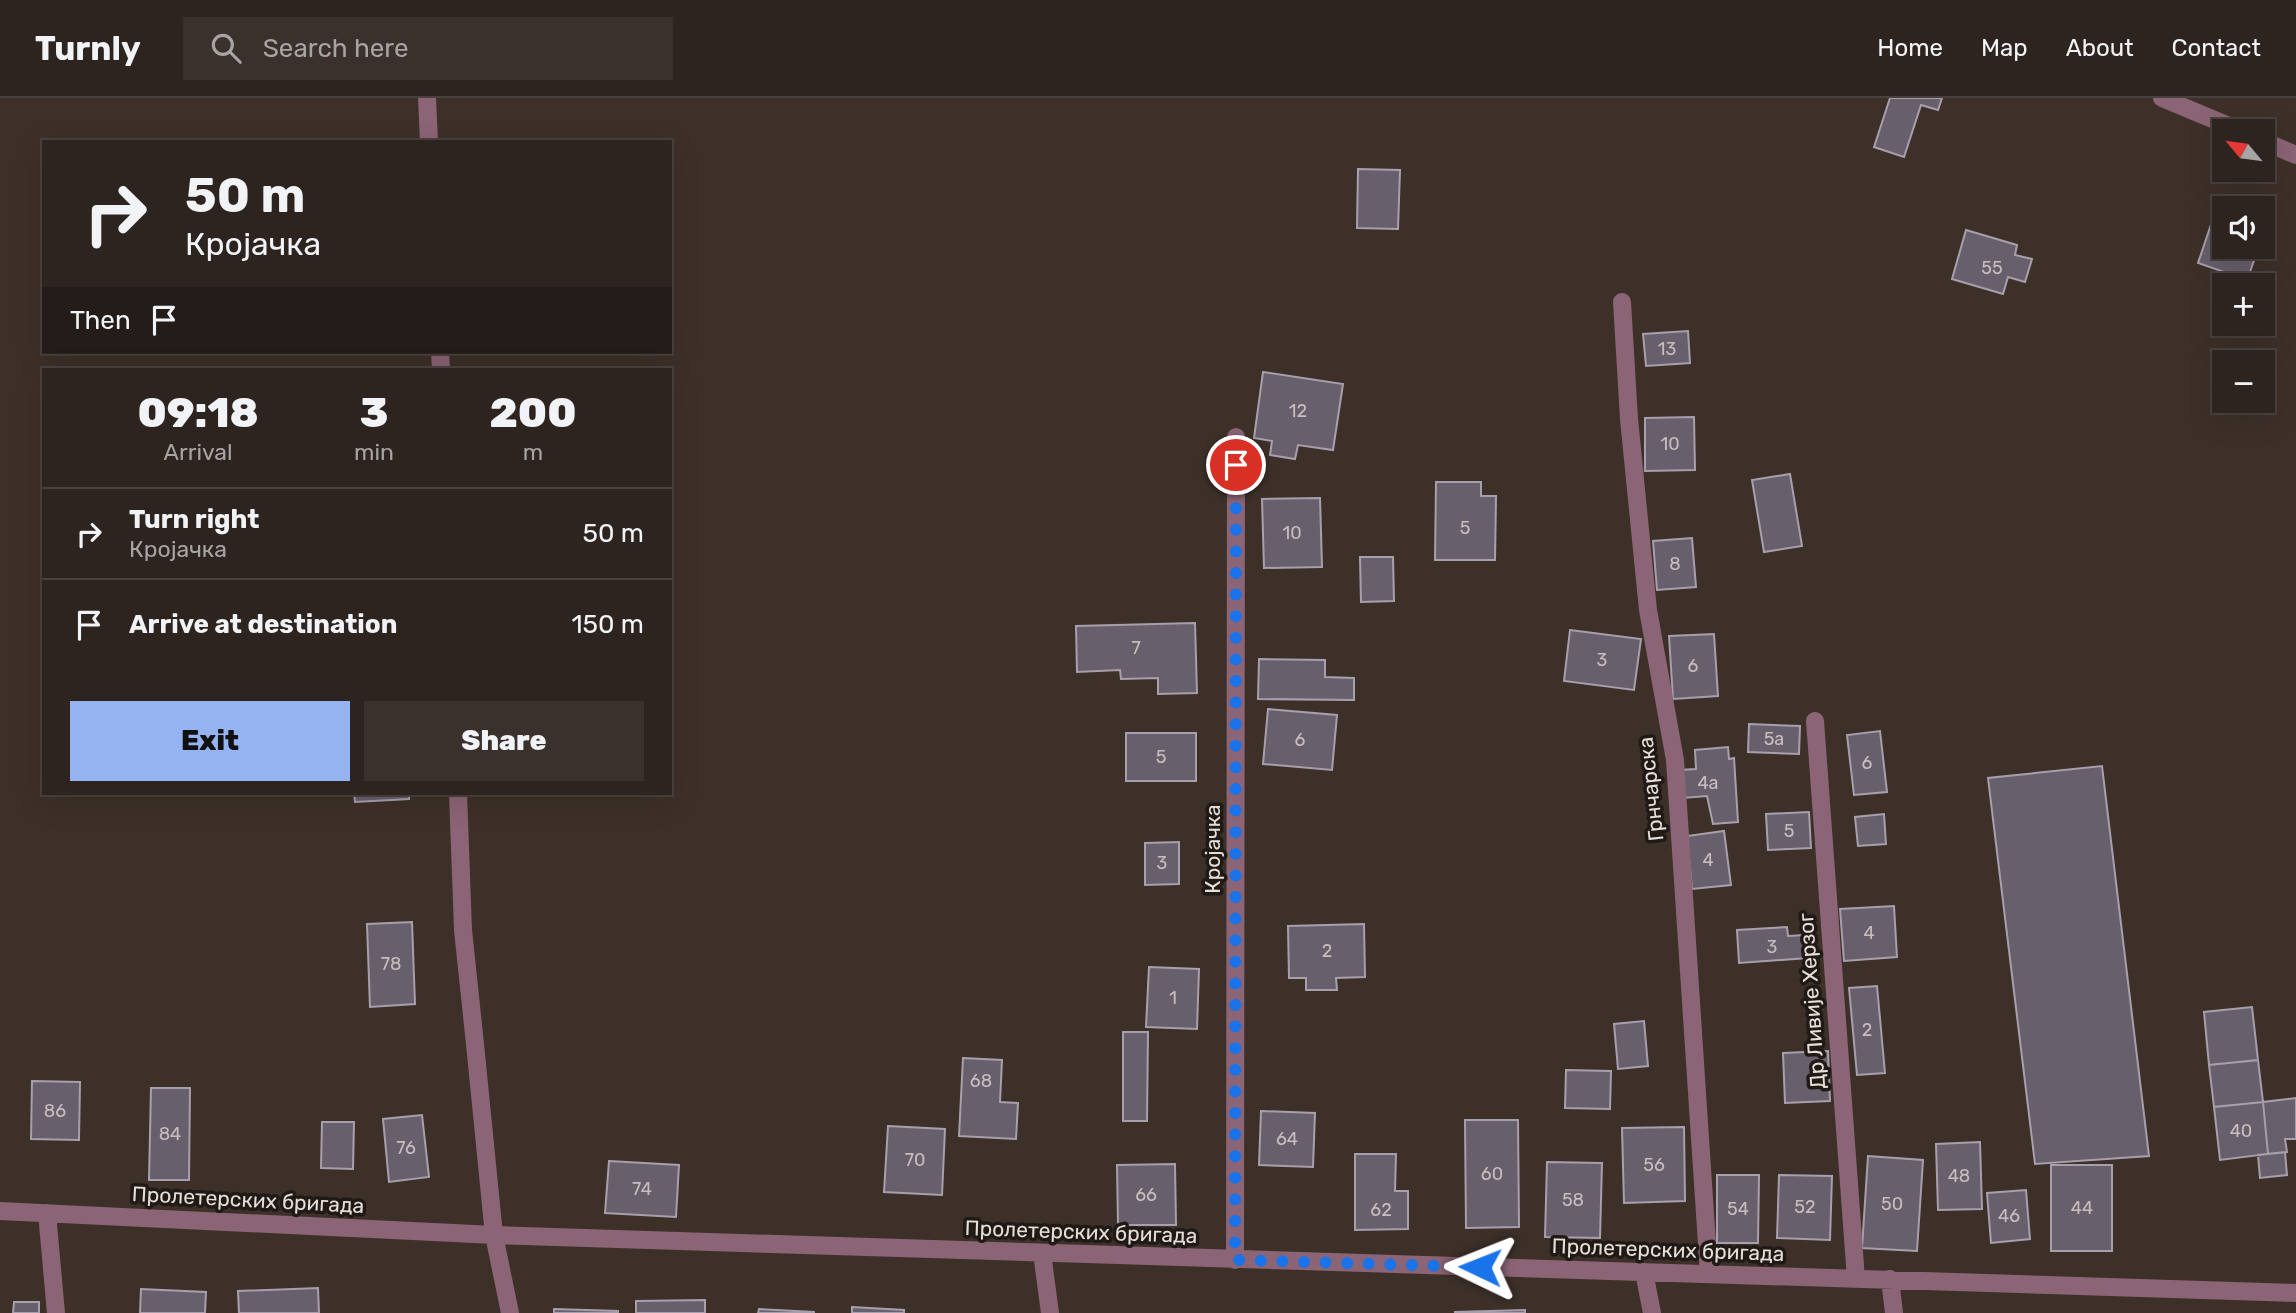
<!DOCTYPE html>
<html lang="en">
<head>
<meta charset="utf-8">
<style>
	:root { --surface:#2e241f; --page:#3a302c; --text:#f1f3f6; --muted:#a7a4a4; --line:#49413d; --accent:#95b2f1 }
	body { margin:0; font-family:Rubik,sans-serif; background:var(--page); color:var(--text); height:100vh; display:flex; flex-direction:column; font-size:26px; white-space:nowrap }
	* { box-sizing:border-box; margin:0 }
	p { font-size:23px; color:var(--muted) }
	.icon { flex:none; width:38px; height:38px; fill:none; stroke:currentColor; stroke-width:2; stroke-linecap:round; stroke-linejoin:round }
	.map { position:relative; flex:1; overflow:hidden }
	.side { position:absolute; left:42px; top:270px; width:630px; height:427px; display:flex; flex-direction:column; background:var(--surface); border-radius:0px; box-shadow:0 7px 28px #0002,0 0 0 2px var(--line) }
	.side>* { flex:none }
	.guide { position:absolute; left:42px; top:42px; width:630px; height:214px; border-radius:0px; box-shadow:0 7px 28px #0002,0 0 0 2px var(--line); background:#2e241f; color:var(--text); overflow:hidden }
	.needle { width:46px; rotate:299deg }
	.buttons { position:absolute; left:2212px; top:21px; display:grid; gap:14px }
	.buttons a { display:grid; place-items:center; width:63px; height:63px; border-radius:0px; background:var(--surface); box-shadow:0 7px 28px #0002,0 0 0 2px var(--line); font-size:35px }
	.pin { position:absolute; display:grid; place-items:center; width:60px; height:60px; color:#fff; margin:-30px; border:4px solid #fff; border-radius:50%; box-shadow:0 2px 7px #0007 }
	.me { position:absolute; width:77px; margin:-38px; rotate:272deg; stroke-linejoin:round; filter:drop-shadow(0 0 5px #0008) }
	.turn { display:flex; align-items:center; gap:24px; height:147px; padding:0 28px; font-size:32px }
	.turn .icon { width:91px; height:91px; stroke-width:2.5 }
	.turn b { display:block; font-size:49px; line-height:60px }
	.then { display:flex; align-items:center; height:66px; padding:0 28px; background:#0003; gap:14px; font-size:26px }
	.eta { display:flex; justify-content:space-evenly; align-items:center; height:119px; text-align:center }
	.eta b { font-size:42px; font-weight:800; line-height:49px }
	.button { display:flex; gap:14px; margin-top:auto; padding:14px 28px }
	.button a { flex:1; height:80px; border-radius:0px; background:var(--accent); color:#111; font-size:28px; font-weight:800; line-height:80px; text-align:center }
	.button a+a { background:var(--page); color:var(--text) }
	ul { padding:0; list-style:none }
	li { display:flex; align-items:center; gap:21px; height:91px; padding:0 28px; border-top:2px solid var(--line) }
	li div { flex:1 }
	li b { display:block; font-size:26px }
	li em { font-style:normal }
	header { display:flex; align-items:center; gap:42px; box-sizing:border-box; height:98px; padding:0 35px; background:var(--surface); border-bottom:2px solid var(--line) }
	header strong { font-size:33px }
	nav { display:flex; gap:38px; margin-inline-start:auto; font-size:24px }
	.search { width:490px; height:63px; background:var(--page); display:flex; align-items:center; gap:18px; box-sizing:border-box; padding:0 24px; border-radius:0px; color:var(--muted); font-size:26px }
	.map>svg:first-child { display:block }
	.building { fill:#675f6c; stroke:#a89fad; stroke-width:2 }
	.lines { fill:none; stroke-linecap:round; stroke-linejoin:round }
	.minor { stroke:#8b6475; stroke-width:18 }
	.route { stroke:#1a73e8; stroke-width:12; stroke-dasharray:0 21.6 }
	.labels { text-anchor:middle; stroke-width:7; stroke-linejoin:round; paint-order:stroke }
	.number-label { font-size:18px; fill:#c7bebe }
	.street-label { font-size:21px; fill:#e7deda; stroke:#201a16 }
</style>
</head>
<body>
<header>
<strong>Turnly</strong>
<div class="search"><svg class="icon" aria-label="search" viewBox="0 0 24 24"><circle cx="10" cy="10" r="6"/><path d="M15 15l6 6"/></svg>Search here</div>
<nav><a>Home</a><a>Map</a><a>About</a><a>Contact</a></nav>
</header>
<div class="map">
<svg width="2296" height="1215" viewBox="0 0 2296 1215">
	<rect width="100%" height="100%" fill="#3d3029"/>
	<path class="building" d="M1890,0H1942L1938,12L1921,7L1904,59L1874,49Z
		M1358,71L1400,72L1398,131L1357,130Z
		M2221,97L2260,110H2224V149H2259L2247,182L2198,165Z
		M2263,111L2270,114L2263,136Z
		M1966,132L2017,147L2015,157L2032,161L2025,184L2008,179L2003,196L1952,181Z
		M1688,233L1690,265L1646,268L1643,236Z
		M1263,274L1343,286L1333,352L1298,347L1295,361L1270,357L1272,343L1254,340Z
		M1694,319L1695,372L1645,373V320Z
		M1790,376L1802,448L1764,454L1752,382Z
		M1436,384H1481V398H1496L1495,462H1435Z
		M1320,400L1322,469L1264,470L1262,401Z
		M1692,440L1696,489L1657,492L1653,443Z
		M1360,459H1393L1394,503L1361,504Z
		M1195,525L1197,595L1158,596V580L1121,581L1120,572L1077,574L1076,528Z
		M1570,532L1641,541L1634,592L1564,583Z
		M1714,536L1718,598L1673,601L1669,538Z
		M1259,561L1325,562V579L1354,580V602L1258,601Z
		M1268,611L1337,617L1332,672L1263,666Z
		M1749,626L1800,628L1799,656L1748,654Z
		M1880,633L1887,694L1854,697L1847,637Z
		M1126,635H1196V683H1126Z
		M1728,649L1729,661L1734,660L1738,724L1713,726L1707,698L1683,700L1680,672L1696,671L1695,652Z
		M2102,668L2149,1058L2035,1066L1988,680Z
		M354,695H409V701L355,704Z
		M1809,714L1811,750L1768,752L1766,716Z
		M1884,716L1886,746L1858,748L1855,719Z
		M1724,733L1731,787L1692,791L1687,738Z
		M1179,744V786L1145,787V745Z
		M1894,808L1897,859L1844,863L1840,811Z
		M412,824L415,906L370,909L367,826Z
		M1364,826L1365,879L1336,880L1337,892H1306V880H1289L1288,828Z
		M1787,829L1788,838L1805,837L1807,860L1739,865L1737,832Z
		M1149,869L1199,871L1197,931L1146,929Z
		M1877,888L1885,975L1857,977L1849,890Z
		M2252,909L2258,962L2209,967L2204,914Z
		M1644,923L1648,968L1618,971L1614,926Z
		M1123,934H1148L1147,1023H1123Z
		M1828,953L1830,1003L1785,1005L1783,955Z
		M963,960L1002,962L1000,1004L1018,1005L1016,1041L959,1038Z
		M2258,962L2263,1004L2214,1009L2209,967Z
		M1566,972L1611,973L1610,1011L1565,1010Z
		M32,983L80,984L79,1042L31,1041Z
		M151,990H190L189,1082H149Z
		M2296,1000V1041H2285L2287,1054L2268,1056L2263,1004Z
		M2263,1004L2268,1056L2220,1062L2214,1009Z
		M1261,1013L1315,1015L1313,1069L1259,1067Z
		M422,1017L429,1079L389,1084L383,1021Z
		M1465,1022H1518L1519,1129L1466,1130Z
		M322,1024H354L353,1071L321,1070Z
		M888,1028L945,1031L942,1097L884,1094Z
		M1684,1029L1685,1103L1624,1105L1622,1030Z
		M1980,1044L1982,1111L1938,1112L1936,1046Z
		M2285,1054L2287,1077L2260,1080L2258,1057Z
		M1355,1056H1396L1395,1093H1408V1131L1355,1132Z
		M1868,1058L1923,1062L1917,1153L1862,1150Z
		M609,1063L679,1067L676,1119L605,1115Z
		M1547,1064L1602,1065L1600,1140L1545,1139Z
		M1175,1066L1176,1127H1118L1117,1067Z
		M2051,1067H2112V1153H2051Z
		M1717,1077H1759L1758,1145H1717Z
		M1779,1077L1832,1078L1830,1142L1777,1140Z
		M2026,1092L2030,1141L1991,1145L1987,1095Z
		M318,1190L319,1215H239L238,1193Z
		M141,1191L206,1194L205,1215H140Z
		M705,1202V1215H636V1203Z
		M14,1204H39V1215H13Z
		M852,1209L904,1212V1215H852Z
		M554,1211L618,1213V1215H554Z
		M759,1211L814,1214V1215H758Z
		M1525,1212V1215H1455V1214Z"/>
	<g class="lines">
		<path class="minor" d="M427,0L429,44
			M2162,0L2241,33
			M2263,43L2296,57
			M1622,204L1629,321L1648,512L1675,662L1709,1176
			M440,254L441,271
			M1815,623L1856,1181
			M458,695L463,832L475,946L494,1137L510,1215
			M0,1113L494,1137L2296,1195
			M47,1115L56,1215
			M1042,1155L1050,1215
			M1235,1162L1236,339
			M1644,1174L1652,1215
			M1890,1181L1894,1215"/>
	</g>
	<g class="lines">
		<path class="route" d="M1236,367L1235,1162L1480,1169"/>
	</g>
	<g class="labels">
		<g class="number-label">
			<text x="1992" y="176">55</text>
			<text x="1667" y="257">13</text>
			<text x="1298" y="319">12</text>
			<text x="1670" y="352">10</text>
			<text x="1465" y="436">5</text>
			<text x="1292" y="441">10</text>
			<text x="1675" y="472">8</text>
			<text x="1136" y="556">7</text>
			<text x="1602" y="568">3</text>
			<text x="1693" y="574">6</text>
			<text x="1774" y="647">5a</text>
			<text x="1300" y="648">6</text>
			<text x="1161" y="665">5</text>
			<text x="1867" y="671">6</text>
			<text x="1708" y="691">4a</text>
			<text x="1789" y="739">5</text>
			<text x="1708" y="768">4</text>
			<text x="1162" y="771">3</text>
			<text x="1869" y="841">4</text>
			<text x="1772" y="855">3</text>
			<text x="1327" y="859">2</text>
			<text x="391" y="872">78</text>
			<text x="1173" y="906">1</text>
			<text x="1867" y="938">2</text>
			<text x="981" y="989">68</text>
			<text x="55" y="1019">86</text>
			<text x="2241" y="1039">40</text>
			<text x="170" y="1042">84</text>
			<text x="1287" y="1047">64</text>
			<text x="406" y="1056">76</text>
			<text x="915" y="1068">70</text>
			<text x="1654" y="1073">56</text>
			<text x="1492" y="1082">60</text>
			<text x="1959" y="1084">48</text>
			<text x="642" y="1097">74</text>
			<text x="1146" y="1103">66</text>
			<text x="1573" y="1108">58</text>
			<text x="1892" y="1112">50</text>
			<text x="1805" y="1115">52</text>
			<text x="2082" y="1116">44</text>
			<text x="1738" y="1117">54</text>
			<text x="1381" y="1118">62</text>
			<text x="2009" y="1124">46</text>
		</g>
		<g class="street-label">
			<text transform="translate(1651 691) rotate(-96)" y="7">Грнчарска</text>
			<text transform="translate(1213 751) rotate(-90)" y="7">Кројачка</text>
			<text transform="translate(1812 903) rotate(-94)" y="7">Др Ливије Херзог</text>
			<text transform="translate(248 1102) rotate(3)" y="7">Пролетерских бригада</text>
			<text transform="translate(1081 1134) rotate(2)" y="7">Пролетерских бригада</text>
			<text transform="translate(1668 1152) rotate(2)" y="7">Пролетерских бригада</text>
		</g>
	</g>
</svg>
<div class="buttons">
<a><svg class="needle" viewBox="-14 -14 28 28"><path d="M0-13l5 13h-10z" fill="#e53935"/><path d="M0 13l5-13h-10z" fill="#a7a4a4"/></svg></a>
<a><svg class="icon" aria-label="sound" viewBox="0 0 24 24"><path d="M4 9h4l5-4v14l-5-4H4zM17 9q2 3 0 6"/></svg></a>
<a>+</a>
<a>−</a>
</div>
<div class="pin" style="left:1236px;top:367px;background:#d93025"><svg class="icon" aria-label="arrive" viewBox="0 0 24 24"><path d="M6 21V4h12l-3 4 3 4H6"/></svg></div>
<svg class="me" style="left:1480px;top:1169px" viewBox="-20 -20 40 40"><path d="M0-17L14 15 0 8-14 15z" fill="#1a73e8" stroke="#fff" stroke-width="4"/></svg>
<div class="guide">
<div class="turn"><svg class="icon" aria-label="right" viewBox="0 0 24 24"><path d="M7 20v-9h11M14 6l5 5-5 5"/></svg><div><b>50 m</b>Кројачка</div></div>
<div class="then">Then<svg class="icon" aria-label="arrive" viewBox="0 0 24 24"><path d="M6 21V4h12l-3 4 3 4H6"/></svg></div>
</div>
<section class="side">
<div class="eta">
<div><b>09:18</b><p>Arrival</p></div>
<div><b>3</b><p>min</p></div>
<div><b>200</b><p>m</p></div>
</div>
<ul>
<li><svg class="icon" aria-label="right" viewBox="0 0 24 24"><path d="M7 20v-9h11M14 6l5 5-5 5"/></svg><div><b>Turn right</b><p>Кројачка</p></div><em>50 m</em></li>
<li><svg class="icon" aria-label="arrive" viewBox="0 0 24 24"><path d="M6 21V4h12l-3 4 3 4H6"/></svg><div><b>Arrive at destination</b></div><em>150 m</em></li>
</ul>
<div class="button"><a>Exit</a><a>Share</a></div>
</section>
</div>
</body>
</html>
